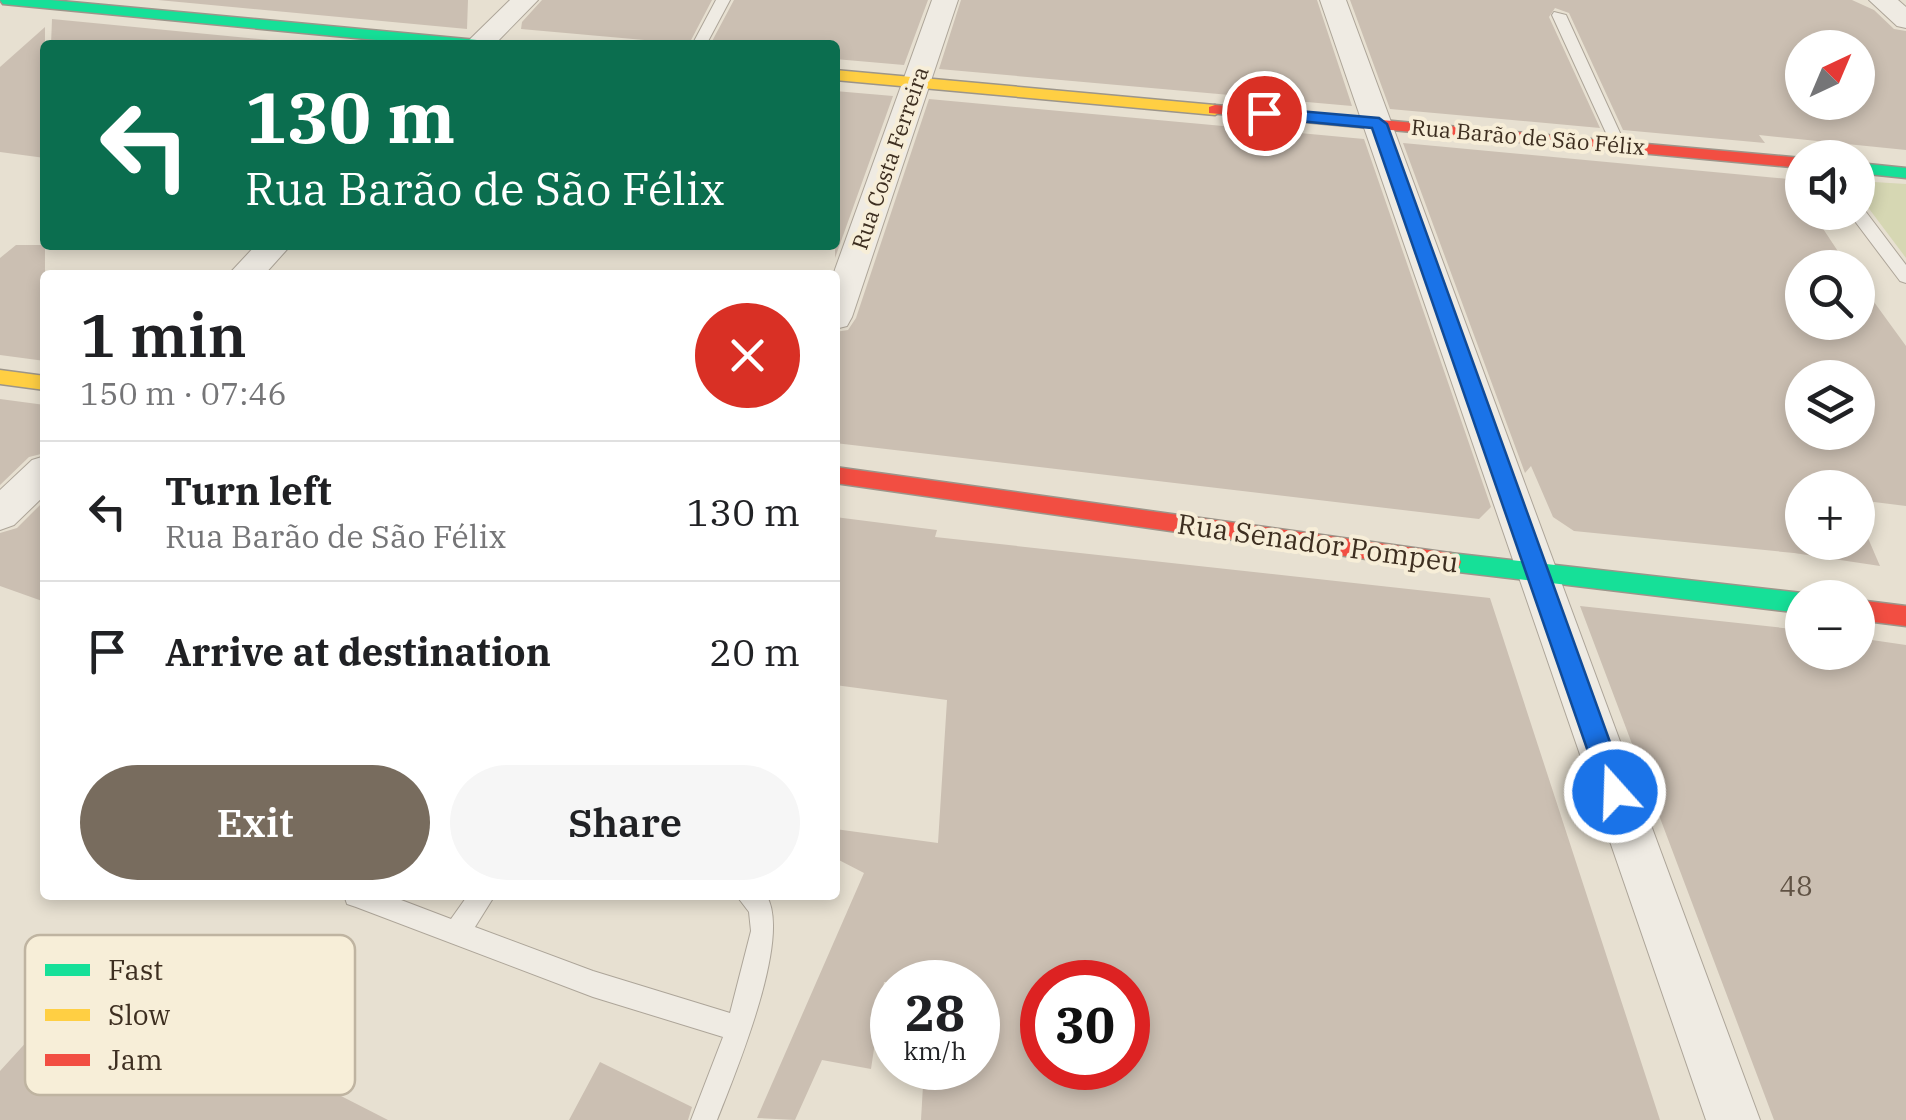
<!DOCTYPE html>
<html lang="en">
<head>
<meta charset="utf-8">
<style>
	:root { --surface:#fff; --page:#f6f6f6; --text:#202124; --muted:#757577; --line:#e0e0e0; --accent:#786c5e }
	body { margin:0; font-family:"IBM Plex Serif",serif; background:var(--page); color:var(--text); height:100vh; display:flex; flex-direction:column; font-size:38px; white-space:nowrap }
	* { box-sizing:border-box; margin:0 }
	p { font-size:32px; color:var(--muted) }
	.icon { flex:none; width:55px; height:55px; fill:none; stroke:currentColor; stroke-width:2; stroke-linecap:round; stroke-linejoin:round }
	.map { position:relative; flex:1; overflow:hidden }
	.details { position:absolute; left:40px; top:270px; width:800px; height:630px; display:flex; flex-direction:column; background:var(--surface); border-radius:10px; box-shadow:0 5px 15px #0003 }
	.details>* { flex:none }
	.guide { position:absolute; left:40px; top:40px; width:800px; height:210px; border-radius:10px; box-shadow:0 5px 15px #0003; background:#0b6e4f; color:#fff; overflow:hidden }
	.needle { width:65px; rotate:44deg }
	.controls { position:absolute; left:1785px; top:30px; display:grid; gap:20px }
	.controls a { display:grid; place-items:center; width:90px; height:90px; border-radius:50%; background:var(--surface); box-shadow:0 5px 15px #0003; font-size:50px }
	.speed { position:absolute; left:870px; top:960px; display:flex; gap:20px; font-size:50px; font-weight:700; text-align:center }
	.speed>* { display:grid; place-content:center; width:130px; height:130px; border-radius:50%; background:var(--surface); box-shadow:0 5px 15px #0003; line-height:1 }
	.speed small { font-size:25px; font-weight:400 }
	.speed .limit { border:15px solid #d22; background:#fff; color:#111 }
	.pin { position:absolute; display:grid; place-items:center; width:85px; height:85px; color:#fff; margin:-42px; border:5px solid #fff; border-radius:50%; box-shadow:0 2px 10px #0007 }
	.me { position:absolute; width:110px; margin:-55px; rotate:340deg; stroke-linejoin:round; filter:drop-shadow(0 0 8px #0008) }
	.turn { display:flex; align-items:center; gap:35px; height:210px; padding:0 40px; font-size:45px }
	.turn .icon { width:130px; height:130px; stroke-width:2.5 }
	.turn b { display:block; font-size:70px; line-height:85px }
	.round { display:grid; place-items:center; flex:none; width:105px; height:105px; border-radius:52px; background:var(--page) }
	.summary { display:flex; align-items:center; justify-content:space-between; height:170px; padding:0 40px }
	h1 { font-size:60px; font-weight:600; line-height:75px }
	.action { display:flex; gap:20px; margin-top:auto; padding:20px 40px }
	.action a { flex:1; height:115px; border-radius:60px; background:var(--accent); color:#fff; font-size:40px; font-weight:600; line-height:115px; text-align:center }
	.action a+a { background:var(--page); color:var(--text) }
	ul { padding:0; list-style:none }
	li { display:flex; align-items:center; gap:30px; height:140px; padding:0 40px; border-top:2px solid var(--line) }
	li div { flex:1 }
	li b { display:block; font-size:38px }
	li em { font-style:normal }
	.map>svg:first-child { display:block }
	.green { fill:#d6d7b3 }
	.building { fill:#cbbfb2; fill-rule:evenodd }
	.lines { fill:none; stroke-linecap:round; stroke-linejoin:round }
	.lane-casing { stroke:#ada599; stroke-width:2 }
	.street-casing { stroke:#ada599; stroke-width:2 }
	.fast-casing { stroke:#9c958a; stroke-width:3 }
	.slow-casing { stroke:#9c958a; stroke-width:3 }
	.jam-casing { stroke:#9c958a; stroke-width:3 }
	.lane { fill:#efebe3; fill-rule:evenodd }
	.street { fill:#efebe3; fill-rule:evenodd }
	.fast { fill:#16e098; fill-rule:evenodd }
	.slow { fill:#ffcf43; fill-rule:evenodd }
	.jam { fill:#f24e42; fill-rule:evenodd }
	.route { fill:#1a73e8; stroke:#114b97; stroke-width:2.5 }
	.labels { text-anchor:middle; stroke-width:8; stroke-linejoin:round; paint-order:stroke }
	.far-street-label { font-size:22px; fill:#3d2e20; stroke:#f7eed8 }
	.street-label { font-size:28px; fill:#3d2e20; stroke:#f7eed8 }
	.near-number-label { font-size:28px; fill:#605244 }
	.key { fill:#f7eed8; stroke:#bfb4a1; stroke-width:2.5 }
	.key-label { font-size:28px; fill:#3d2e20 }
</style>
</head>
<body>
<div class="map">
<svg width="1906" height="1120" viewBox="0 0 1906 1120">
	<rect width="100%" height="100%" fill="#e7e0d1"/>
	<path class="green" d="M1858,181L1906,184V258L1858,194Z"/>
	<path class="building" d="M158,0H468L467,29Z
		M542,0H712L689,44L521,29L522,22Z
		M734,0H928L904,65L835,59V45H710Z
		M961,0H1317L1352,106L939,69Z
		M1350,0H1852L1874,10L1894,29L1906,31V150L1759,135L1765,143L1623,130L1569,13L1555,8L1549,17L1600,128L1390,109ZM1802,48H1858V102H1802Z
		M52,19L320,45H51Z
		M45,27V158L0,152V67Z
		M835,91L893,96L835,258Z
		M929,99L1364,139L1491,507L1479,519L835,443V332L848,330L856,318Z
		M1403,143L1789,179L1802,199V212H1812L1849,268H1802V322H1858V280L1906,346V506L1858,500V488H1802V542H1858V515L1880,566L1794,553L1574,531L1553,517L1531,466L1525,473ZM1802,378H1858V432H1802Z
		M16,245H45V361L0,355V258Z
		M0,399L45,405V453L29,457L0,485Z
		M45,500V602L0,586V533L17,528Z
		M835,517L937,530L935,537L1490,598L1660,1120H921L924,1068H978V982H884L871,1069L822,1060L795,1120L757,1118L864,873L835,858V829L938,843L947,700L835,685ZM1042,982H1128V1068H1042Z
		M1580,606L1802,630V652H1858V638L1906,645V1120H1774Z
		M93,969L388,1120H0V1071Z
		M600,1062L692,1107L688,1120H569Z"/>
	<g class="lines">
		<defs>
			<path id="lane" d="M716,0H730L706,45H692Z
				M1554,12L1566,15L1626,146L1624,149H1614L1612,146L1552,15Z
				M1858,207L1863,208L1906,265V283L1900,281L1851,216L1849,212H1858Z
				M344,895H388L451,919L468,895H495L475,927L593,971L730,1013L751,931L749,912L736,895H766C793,936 735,1074 717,1120H691L723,1037L593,997L356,907L347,904Z"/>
			<path id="street" d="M510,0H538L494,45H464Z
				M932,0H958L852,317L847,326L835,329L833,275Z
				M1320,0H1346L1760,1120H1706Z
				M1869,0H1898L1906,7V28L1897,26Z
				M256,245H291L264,275H228Z
				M45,456V495L14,525L0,530V490L32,460Z"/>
			<path id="fast" d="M0,0H50L477,40L485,45H429L3,4Z
				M1858,163L1906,168V178L1858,173Z
				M1450,553L1802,593L1811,598H1802V613L1450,571L1442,569L1439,562L1442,555Z"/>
			<path id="slow" d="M835,70L1215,105L1223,110L1215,115L835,80Z
				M0,370L45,376V390L0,384Z"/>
			<path id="jam" d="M1215,105L1802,158V168L1209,113V107Z
				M835,467L1450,553L1458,555L1461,562L1458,569L1450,571L835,483Z
				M1858,600L1906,606V626L1858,620Z"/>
		</defs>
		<use href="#lane" class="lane-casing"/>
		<use href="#street" class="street-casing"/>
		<use href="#fast" class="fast-casing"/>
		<use href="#slow" class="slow-casing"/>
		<use href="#jam" class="jam-casing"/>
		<use href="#lane" class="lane"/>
		<use href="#street" class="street"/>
		<use href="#fast" class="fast"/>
		<use href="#slow" class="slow"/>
		<use href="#jam" class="jam"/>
	</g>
	<path class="route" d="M1264,108L1379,118L1387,124L1628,792L1624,801L1615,805L1606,801L1602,792L1372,128L1258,117V109Z"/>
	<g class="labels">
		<g class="far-street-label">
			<text transform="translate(1528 137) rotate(5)" y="8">Rua Barão de São Félix</text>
			<text transform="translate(890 158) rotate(-71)" y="8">Rua Costa Ferreira</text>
		</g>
		<g class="street-label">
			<text transform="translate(1318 543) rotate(8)" y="10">Rua Senador Pompeu</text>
		</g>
		<g class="near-number-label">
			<text x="1796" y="896">48</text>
		</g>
	</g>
	<rect x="25" y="935" width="330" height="160" rx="15" class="key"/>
	<rect x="45" y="964" width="45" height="12" fill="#16e098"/>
	<rect x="45" y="1009" width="45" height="12" fill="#ffcf43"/>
	<rect x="45" y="1054" width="45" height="12" fill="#f24e42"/>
	<g class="key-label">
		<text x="108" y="980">Fast</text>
		<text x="108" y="1025">Slow</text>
		<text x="108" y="1070">Jam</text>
	</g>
</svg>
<div class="controls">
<a><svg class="needle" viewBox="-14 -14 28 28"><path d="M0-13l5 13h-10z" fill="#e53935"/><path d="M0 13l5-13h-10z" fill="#757577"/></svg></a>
<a><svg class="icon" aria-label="sound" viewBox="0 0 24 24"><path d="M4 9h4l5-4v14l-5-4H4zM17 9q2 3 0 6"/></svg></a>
<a><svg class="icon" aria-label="search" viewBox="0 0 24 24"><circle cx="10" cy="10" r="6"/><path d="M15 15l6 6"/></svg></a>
<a><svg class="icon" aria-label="layers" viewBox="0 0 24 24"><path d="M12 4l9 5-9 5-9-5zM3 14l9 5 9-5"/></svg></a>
<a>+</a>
<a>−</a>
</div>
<div class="speed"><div>28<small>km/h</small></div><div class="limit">30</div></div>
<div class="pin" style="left:1264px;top:113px;background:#d93025"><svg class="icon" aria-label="arrive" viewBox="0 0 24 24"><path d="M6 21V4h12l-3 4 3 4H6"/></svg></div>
<svg class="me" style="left:1615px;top:792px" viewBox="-20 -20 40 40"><circle r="17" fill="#1a73e8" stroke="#fff" stroke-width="3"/><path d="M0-11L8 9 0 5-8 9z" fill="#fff"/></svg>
<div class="guide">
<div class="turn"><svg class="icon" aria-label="left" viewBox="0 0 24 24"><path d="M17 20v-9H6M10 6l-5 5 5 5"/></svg><div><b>130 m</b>Rua Barão de São Félix</div></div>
</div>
<section class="details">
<div class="summary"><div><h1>1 min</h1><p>150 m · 07:46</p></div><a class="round" style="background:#d93025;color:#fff"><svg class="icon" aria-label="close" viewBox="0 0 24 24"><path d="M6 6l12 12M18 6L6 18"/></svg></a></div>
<ul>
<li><svg class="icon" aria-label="left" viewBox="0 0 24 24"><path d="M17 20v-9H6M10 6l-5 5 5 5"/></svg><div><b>Turn left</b><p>Rua Barão de São Félix</p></div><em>130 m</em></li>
<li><svg class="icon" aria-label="arrive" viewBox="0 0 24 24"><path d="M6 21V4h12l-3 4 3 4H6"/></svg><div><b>Arrive at destination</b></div><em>20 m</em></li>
</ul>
<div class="action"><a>Exit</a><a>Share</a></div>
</section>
</div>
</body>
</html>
